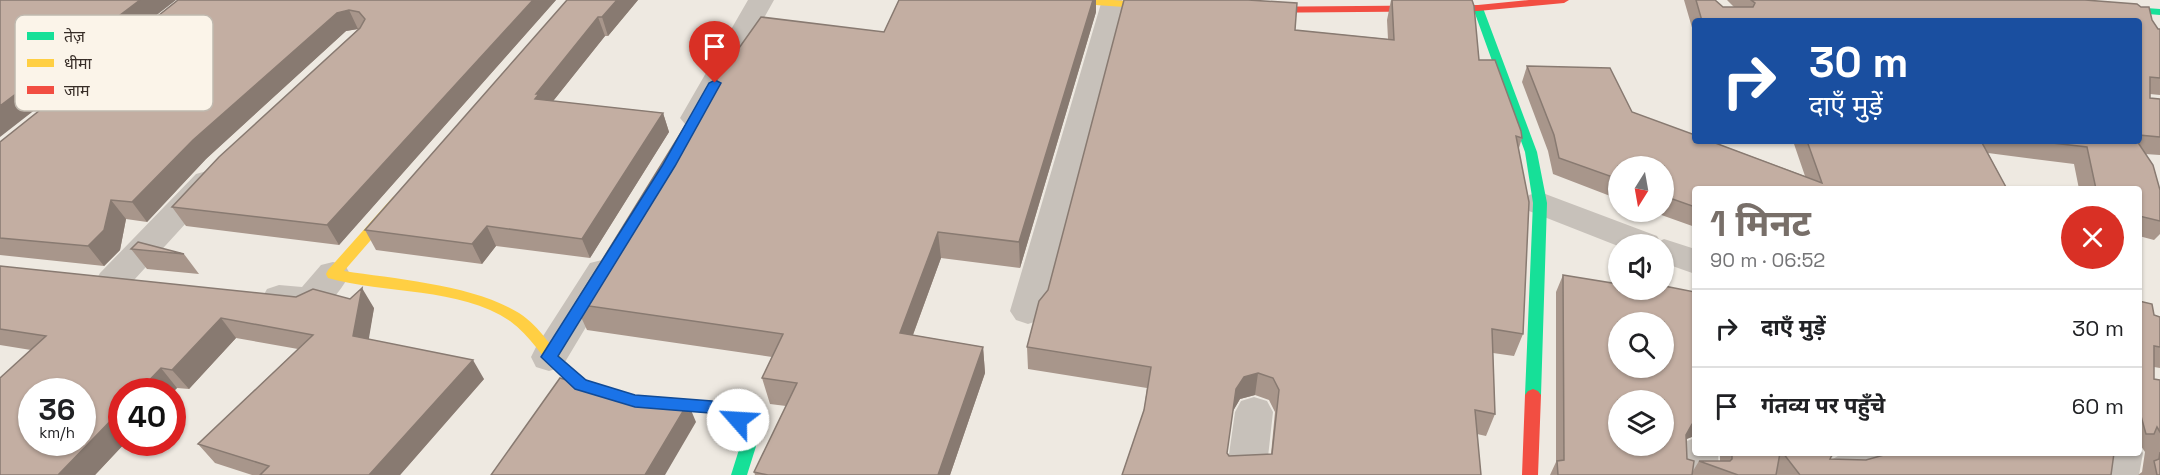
<!DOCTYPE html>
<html lang="hi">
<head>
<meta charset="utf-8">
<style>
	:root { --surface:#fff; --page:#f2f2f2; --text:#202124; --muted:#757577; --line:#e0e0e0; --accent:#786f69 }
	body { margin:0; font-family:"Space Grotesk","Noto Sans Devanagari",sans-serif; background:var(--page); color:var(--text); height:100vh; display:flex; flex-direction:column; font-size:22px; white-space:nowrap }
	* { box-sizing:border-box; margin:0 }
	p { font-size:20px; color:var(--muted) }
	.icon { flex:none; width:33px; height:33px; fill:none; stroke:currentColor; stroke-width:2; stroke-linecap:round; stroke-linejoin:round }
	.map { position:relative; flex:1; overflow:hidden }
	.sheet { position:absolute; left:1692px; top:186px; width:450px; height:270px; display:flex; flex-direction:column; background:var(--surface); border-radius:6px; box-shadow:0 2px 4px #0004 }
	.sheet>* { flex:none }
	.banner { position:absolute; left:1692px; top:18px; width:450px; height:126px; border-radius:6px; box-shadow:0 2px 4px #0004; background:#1a4fa0; color:#fff; overflow:hidden }
	.needle { width:39px; rotate:191deg }
	.controls { position:absolute; left:1608px; top:156px; display:grid; gap:12px }
	.controls a { display:grid; place-items:center; width:66px; height:66px; border-radius:50%; background:var(--surface); box-shadow:0 2px 4px #0004; font-size:30px }
	.speed { position:absolute; left:18px; top:378px; display:flex; gap:12px; font-size:30px; font-weight:700; text-align:center }
	.speed>* { display:grid; place-content:center; width:78px; height:78px; border-radius:50%; background:var(--surface); box-shadow:0 2px 4px #0004; line-height:1 }
	.speed small { font-size:15px; font-weight:400 }
	.speed .limit { border:9px solid #d22; background:#fff; color:#111 }
	.pin { position:absolute; display:grid; place-items:center; width:51px; height:51px; color:#fff; margin:-62px -26px; border-radius:50% 50% 50% 0; rotate:-45deg; box-shadow:0 0 6px #0007 }
	.pin .icon { rotate:45deg }
	.me { position:absolute; width:66px; margin:-33px; rotate:296deg; stroke-linejoin:round; filter:drop-shadow(0 0 4px #0008) }
	.turn { display:flex; align-items:center; gap:21px; height:126px; padding:0 18px; font-size:27px }
	.turn .icon { width:78px; height:78px; stroke-width:2.5 }
	.turn b { display:block; font-size:42px; line-height:51px }
	.round { display:grid; place-items:center; flex:none; width:63px; height:63px; border-radius:32px; background:var(--page) }
	.summary { display:flex; align-items:center; justify-content:space-between; height:102px; padding:0 18px }
	h1 { font-size:36px; font-weight:700; line-height:45px; color:var(--accent) }
	ul { padding:0; list-style:none }
	li { display:flex; align-items:center; gap:18px; height:78px; padding:0 18px; border-top:2px solid var(--line) }
	li div { flex:1 }
	li b { display:block; font-size:22px }
	li em { font-style:normal }
	.map>svg:first-child { display:block }
	.lines { fill:none; stroke-linecap:round; stroke-linejoin:round }
	.street { fill:#c7c1ba; fill-rule:evenodd }
	.fast { fill:#16e098; fill-rule:evenodd }
	.slow { fill:#ffcf43; fill-rule:evenodd }
	.jam { fill:#f24e42; fill-rule:evenodd }
	.wall { fill:#a8968b; fill-rule:evenodd }
	.shaded-wall { fill:#887a71 }
	.building { fill:#c3aea2; stroke:#887a71; stroke-width:1.5; fill-rule:evenodd }
	.route { fill:#1a73e8; stroke:#114b97; stroke-width:1.5 }
	.key { fill:#fbf4e9; stroke:#c0b9af; stroke-width:1.5 }
	.key-label { font-size:16px; fill:#382e28 }
</style>
</head>
<body>
<div class="map">
<svg width="2160" height="475" viewBox="0 0 2160 475">
	<rect width="100%" height="100%" fill="#eee9e1"/>
	<g class="lines">
		<path class="street" d="M748,0H774L705,124L695,127L685,124L680,118Z
			M1102,0H1122L1125,4L1046,311L1040,320L1028,324L1016,320L1010,311Z
			M207,171L218,174L223,181L218,188L124,291L112,294L100,291L95,282L100,273L196,174Z
			M1540,192L1657,236L1660,241L1664,239L1695,249V274L1664,263V244L1618,246L1529,211L1524,203L1529,195Z
			M602,260L614,263L619,272L562,367L549,371L536,367L531,357L536,347L590,263Z
			M333,262L345,265L350,274C327,314 311,320 267,307L262,298L267,289L279,285L302,287L321,265Z
			M1254,397L1267,401L1273,412L1266,475H1226L1235,412L1241,401Z
			M1695,438V453H1718L1719,475H1679L1678,453L1684,442Z
			M2139,446L2143,453L2139,475H2099L2103,453H2139Z
			M1843,453H1897C1882,475 1849,475 1820,475L1826,463Z"/>
		<path class="fast" d="M1478,5L1483,8L1537,152L1547,203L1541,395L1538,399L1533,401L1528,399L1525,395L1533,203L1525,152L1473,8Z
			M2105,5L2160,9V15L2101,10V6Z
			M565,365L570,367L585,380L635,395L718,403L744,416L758,440L747,475H731L742,440L732,424L711,413L635,407L575,389L557,371L560,367Z"/>
		<path class="slow" d="M1062,0H1113L1167,4L1172,7L1167,10L1067,3Z
			M398,196L405,200L403,203L344,271C396,279 474,285 519,313C541,327 552,350 570,367L573,371L570,375L565,377L560,375C542,358 531,336 510,321C460,287 384,294 328,278L326,274L328,270L393,197Z"/>
		<path class="jam" d="M1529,0H1569L1564,3L1478,11L1252,13L1247,10L1252,7L1478,5Z
			M1533,389L1538,391L1541,395L1538,475H1522L1525,395L1528,391Z"/>
	</g>
	<path class="wall" d="M178,0H556L339,245L186,226L172,207L358,29L346,31L206,159L147,222L126,219L120,250L104,266L0,255V142Z
		M567,0H638L608,36H605L553,101L663,113L669,132L590,258L496,246L482,264L376,250L365,230Z
		M899,0H1096V12L1020,268L941,258L913,335L983,347L985,373L950,475H755L754,472L786,406L770,404L762,378L772,357L587,330L575,304L884,32Z
		M1391,0L1479,60L1522,138L1519,148L1523,334L1514,356L1493,353L1495,414L1486,436L1477,434L1122,475L1144,410L1147,388L1028,369L1027,347L1295,30L1388,39L1387,20ZM1255,395L1269,400L1275,412L1271,454L1229,456L1227,453L1233,411L1240,399Z
		M1684,0H1715L1723,7H1734L1727,0H2085L2152,20L2158,29H2160V95L2150,94V98L2160,99V155L2145,154L2160,190V234L2154,240L2139,236V189H2079L2074,164L1988,153L2007,189H1695V227L1653,212H1664V166H1618V199L1553,174L1548,151L1522,82L1527,66L1632,112L1805,176L1793,141H2139V21H1695V38Z
		M131,249L184,254L199,274L147,269Z
		M0,266L374,308L368,339L484,379L400,475H252L215,463L198,444L298,349L236,338L189,389L177,388L122,442H126L95,475H0L31,350L0,345Z
		M1563,275L1618,284L1695,292V436L1686,439L1687,459L1693,471L1699,461H1720V453H1839L1831,457L1830,459L2111,475H1550L1556,462V292Z
		M2139,301L2154,315L2160,317V368L2154,367V379L2160,380V475H2138L2142,472L2145,452L2141,446L2139,449Z"/>
	<path class="shaded-wall" d="M140,0H176L0,137V106Z
		M533,0H556L339,245L327,225Z
		M617,0H638L608,36L602,17Z
		M1093,0H1096V12L1020,268L1019,242Z
		M349,10L358,29L346,31L206,159L147,222L132,202L193,140L337,13Z
		M598,17L605,36L546,110L535,99L536,94Z
		M663,113L669,132L590,258L582,239Z
		M111,200L126,219L120,250L104,266L88,246Z
		M487,226L496,246L482,264L472,244Z
		M938,232L941,258L904,359L900,333Z
		M362,288L374,308L366,356L353,336Z
		M221,318L236,338L189,389L172,370Z
		M983,347L985,373L950,475H938Z
		M473,360L484,379L400,475H369Z
		M161,368L177,388L172,393V392H138Z
		M1258,373L1255,395L1240,399L1233,411L1236,389L1244,377Z
		M688,403L696,422L665,475H645Z
		M122,409V442H126L95,475H58Z
		M1695,423L1694,436L1682,441L1692,424Z"/>
	<path class="building" d="M0,0H140L0,106Z
		M178,0H533L327,225L172,207L219,157L360,28L365,19L359,12L349,10L337,13L193,140L132,202L111,200L104,230L88,246L0,238V142Z
		M567,0H617L602,17H598L536,94H539L535,99L663,113L582,239L487,226L472,244L365,230Z
		M899,0H1093L1019,242L938,232L900,333L983,347L938,475H768L754,472L797,383L762,378L783,334L575,304L695,110L761,17L884,32Z
		M1124,0H1248L1297,3L1295,30L1394,40L1392,0H1472L1474,6L1479,60H1495L1521,131L1522,138L1516,136L1529,202L1523,334L1492,329L1495,414L1475,410L1481,475H1122L1144,410L1151,367L1027,347L1039,301L1048,290ZM1258,373L1273,378L1279,390L1272,454L1229,456L1227,453L1236,389L1244,377Z
		M1696,0H1715L1723,7H1753L1755,3L1751,0H2085L2137,4L2141,7H2149L2152,20L2158,29H2160V78L2150,77V98L2160,99V137L2139,135V21H1702Z
		M1527,66L1610,68L1632,112L1695,135V141H1710L1822,183L1807,141H1981L2007,189H1695V207L1664,196V166H1618V179L1559,158L1554,135Z
		M2035,141H2137L2153,165L2160,190V221L2139,216V189H2096L2087,147Z
		M138,242L184,254L131,249Z
		M0,266L296,297L313,289L350,299L362,288L353,336L473,360L369,475H260L269,466L198,444L313,335L221,318L172,370L161,368L138,392H122V409L58,475H0V378L46,336L0,329ZM32,392H82V442H32Z
		M1563,275L1618,284V290H1664V286L1695,292V423L1692,424L1686,435L1687,459L1694,461L1692,475H1558L1557,461L1564,460ZM1618,322H1664V368H1618ZM1618,400H1664V446H1618Z
		M2139,301L2152,304L2154,315L2160,317V347L2154,346V379L2160,380V432L2157,427L2154,434H2146L2139,409Z
		M560,378L621,397L688,403L645,475H491Z
		M2160,452V475H2157L2154,461L2159,459Z
		M1732,453H1780L1776,475H1738L1699,461H1730L1732,459Z
		M1783,453H1833L1830,459L1866,460L1891,453H2114L2111,475H1800Z"/>
	<path class="route" d="M715,80L721,83L675,166L558,356L586,380L635,395L712,401L743,415L746,420L738,426L710,413L635,407L575,389L541,357L662,166L709,83Z"/>
	<rect x="15" y="15" width="198" height="96" rx="9" class="key"/>
	<rect x="27" y="32" width="27" height="8" fill="#16e098"/>
	<rect x="27" y="59" width="27" height="8" fill="#ffcf43"/>
	<rect x="27" y="86" width="27" height="8" fill="#f24e42"/>
	<g class="key-label">
		<text x="64" y="42">तेज़</text>
		<text x="64" y="69">धीमा</text>
		<text x="64" y="96">जाम</text>
	</g>
</svg>
<div class="controls">
<a><svg class="needle" viewBox="-14 -14 28 28"><path d="M0-13l5 13h-10z" fill="#e53935"/><path d="M0 13l5-13h-10z" fill="#757577"/></svg></a>
<a><svg class="icon" aria-label="sound" viewBox="0 0 24 24"><path d="M4 9h4l5-4v14l-5-4H4zM17 9q2 3 0 6"/></svg></a>
<a><svg class="icon" aria-label="search" viewBox="0 0 24 24"><circle cx="10" cy="10" r="6"/><path d="M15 15l6 6"/></svg></a>
<a><svg class="icon" aria-label="layers" viewBox="0 0 24 24"><path d="M12 4l9 5-9 5-9-5zM3 14l9 5 9-5"/></svg></a>
</div>
<div class="speed"><div>36<small>km/h</small></div><div class="limit">40</div></div>
<div class="pin" style="left:715px;top:83px;background:#d93025"><svg class="icon" aria-label="arrive" viewBox="0 0 24 24"><path d="M6 21V4h12l-3 4 3 4H6"/></svg></div>
<svg class="me" style="left:738px;top:420px" viewBox="-20 -20 40 40"><circle r="19" fill="#fff"/><path d="M0-13L10 11 0 6-10 11z" fill="#1a73e8"/></svg>
<div class="banner">
<div class="turn"><svg class="icon" aria-label="right" viewBox="0 0 24 24"><path d="M7 20v-9h11M14 6l5 5-5 5"/></svg><div><b>30 m</b>दाएँ मुड़ें</div></div>
</div>
<section class="sheet">
<div class="summary"><div><h1>1 मिनट</h1><p>90 m · 06:52</p></div><a class="round" style="background:#d93025;color:#fff"><svg class="icon" aria-label="close" viewBox="0 0 24 24"><path d="M6 6l12 12M18 6L6 18"/></svg></a></div>
<ul>
<li><svg class="icon" aria-label="right" viewBox="0 0 24 24"><path d="M7 20v-9h11M14 6l5 5-5 5"/></svg><div><b>दाएँ मुड़ें</b></div><em>30 m</em></li>
<li><svg class="icon" aria-label="arrive" viewBox="0 0 24 24"><path d="M6 21V4h12l-3 4 3 4H6"/></svg><div><b>गंतव्य पर पहुँचे</b></div><em>60 m</em></li>
</ul>
</section>
</div>
</body>
</html>
